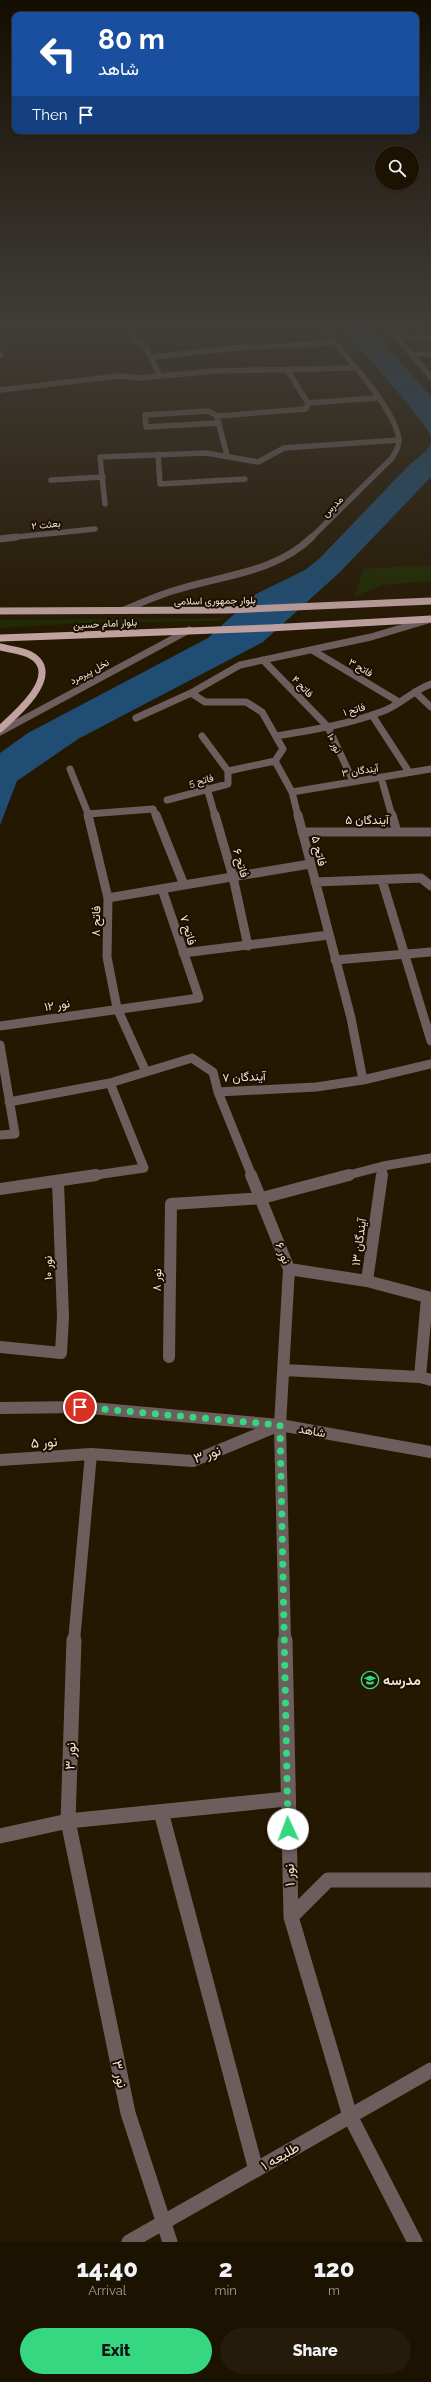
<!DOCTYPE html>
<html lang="en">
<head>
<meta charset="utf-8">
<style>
	:root { --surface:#1c1201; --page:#251b0b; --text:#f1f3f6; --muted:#a09e99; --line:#3a3223; --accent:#35d881 }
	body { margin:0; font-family:Raleway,Vazirmatn,sans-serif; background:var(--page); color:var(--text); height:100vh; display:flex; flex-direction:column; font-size:15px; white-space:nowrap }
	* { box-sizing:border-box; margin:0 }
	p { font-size:13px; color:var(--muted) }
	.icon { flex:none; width:22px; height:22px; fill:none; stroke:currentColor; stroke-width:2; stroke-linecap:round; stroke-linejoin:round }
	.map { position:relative; height:2242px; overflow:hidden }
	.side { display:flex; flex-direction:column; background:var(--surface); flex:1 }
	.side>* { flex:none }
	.guide { position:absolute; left:12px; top:12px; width:407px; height:122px; border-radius:8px; box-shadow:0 1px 3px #0004,0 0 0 1px var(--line); background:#1a4fa0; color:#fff; overflow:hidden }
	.fabs { position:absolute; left:375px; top:146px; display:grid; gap:8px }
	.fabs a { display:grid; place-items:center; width:44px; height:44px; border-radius:50%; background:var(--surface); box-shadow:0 1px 3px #0004,0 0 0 1px var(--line); font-size:20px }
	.pin { position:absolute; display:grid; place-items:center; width:34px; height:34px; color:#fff; margin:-17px; border:2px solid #fff; border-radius:50%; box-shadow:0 1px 4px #0007 }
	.me { position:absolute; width:44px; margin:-22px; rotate:358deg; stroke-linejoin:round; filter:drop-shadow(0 0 3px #0008) }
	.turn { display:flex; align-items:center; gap:14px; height:84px; padding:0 20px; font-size:18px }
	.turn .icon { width:52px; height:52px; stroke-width:2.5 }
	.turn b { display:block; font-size:28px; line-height:34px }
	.then { display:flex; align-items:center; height:38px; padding:0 20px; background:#0003; gap:8px; font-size:15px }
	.eta { display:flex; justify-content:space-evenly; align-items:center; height:68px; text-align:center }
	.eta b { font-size:24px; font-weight:800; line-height:28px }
	.primary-button { display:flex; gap:8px; margin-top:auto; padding:8px 20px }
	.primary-button a { flex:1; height:46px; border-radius:24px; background:var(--accent); color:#111; font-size:16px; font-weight:800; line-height:46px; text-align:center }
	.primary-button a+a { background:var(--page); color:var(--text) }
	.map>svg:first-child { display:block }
	.green { fill:#1f2a00 }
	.water { fill:#1f4d74 }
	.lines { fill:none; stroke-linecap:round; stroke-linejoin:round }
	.minor-far4 { stroke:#6d5e5d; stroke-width:5.5 }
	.minor-far3 { stroke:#6d5e5d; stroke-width:7 }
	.minor-far2 { stroke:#6d5e5d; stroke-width:9 }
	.minor-far1 { stroke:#6d5e5d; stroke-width:12 }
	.minor { stroke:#6d5e5d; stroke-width:15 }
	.tertiary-far2 { stroke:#6d5e5d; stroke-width:5.5 }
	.tertiary-far1 { stroke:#6d5e5d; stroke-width:7 }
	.tertiary { stroke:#6d5e5d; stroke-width:12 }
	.primary { stroke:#c1a2a0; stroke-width:7 }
	.route { stroke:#35d881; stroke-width:7; stroke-dasharray:0 12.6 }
	.labels { text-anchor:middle; stroke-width:4; stroke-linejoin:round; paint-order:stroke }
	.far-street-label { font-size:10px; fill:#eee5d7; stroke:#1c0f00 }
	.street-label { font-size:12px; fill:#eee5d7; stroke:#1c0f00 }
	.near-street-label { font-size:14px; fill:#eee5d7; stroke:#1c0f00 }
	.near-poi-label { font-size:14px; font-weight:bold; fill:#eee5d7; stroke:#1c0f00; text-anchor:start }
</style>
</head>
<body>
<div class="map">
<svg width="431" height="2242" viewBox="0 0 431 2242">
	<rect width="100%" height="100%" fill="#251801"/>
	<path class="green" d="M408,566H431V581L382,585L354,597L364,569Z
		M227,618L218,621L84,623L0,628V620Z"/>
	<path class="water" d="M338,323H367L428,393L431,397V438L427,429L397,391Z
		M431,443V477L341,571L263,642L78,739L17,781L0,825V753L28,733L208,638L256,594L305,570L320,558L409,465L426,451Z"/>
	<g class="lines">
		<path class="minor-far4" d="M67,323L125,325L147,323
			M125,325L137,342L144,344L160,376
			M388,327L431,324
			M398,338L431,337
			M0,353L1,355
			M411,354H431
			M153,357L234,348L334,343
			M288,371L308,403
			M0,390L119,376L140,378L214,371L353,368
			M217,417L227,455
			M219,423L146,427L145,415L208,411L217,416L306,409L308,403L378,398
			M158,454L160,484L245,479
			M51,480L103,477
			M105,504L100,457L206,453L258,462L284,448L399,440
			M6,538L95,529"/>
		<path class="minor-far3" d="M0,539L16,537
			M312,650L399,702
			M263,660L328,727L353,781
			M415,692L431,707
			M191,693L205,702H246L262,712L283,749L275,761L292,792L298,816
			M372,715L409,772
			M136,718L191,693L240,665L371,637L431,619
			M202,736L228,771
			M276,736C313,730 351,724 386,710C402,703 414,690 431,684
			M70,769L89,816
			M381,777L392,816
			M207,788L215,816
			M292,792L431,769
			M167,800L228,784V771L275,761
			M88,814L153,809L156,816"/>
		<path class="minor-far2" d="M88,815L108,898L107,957L117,1008L146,1072
			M215,815L233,877L248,946
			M298,815L351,1018L363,1080
			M392,815L397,832
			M302,832H431
			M382,880L431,1041
			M315,882L421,878L431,886
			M184,885L310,864
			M108,898L184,885L156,815
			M183,953L329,935
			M335,960L431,952
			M0,1026L199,998L162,889
			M0,1045L15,1134L0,1135
			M218,1092L252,1176
			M9,1102L110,1083L192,1058L213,1072L218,1092L316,1087L363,1080L431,1064
			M89,1176L144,1168L110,1083
			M345,1176L383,1166L431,1158
			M382,1176L383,1166"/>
		<path class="minor-far1" d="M251,1175L289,1269L280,1425L285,1641
			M0,1189L96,1175
			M289,1269L367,1281L431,1298
			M367,1281L382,1175
			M0,1347L61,1353L63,1317L58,1182
			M169,1357L171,1204L262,1198L349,1175
			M284,1370L420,1377L431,1380
			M420,1377L427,1298
			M0,1460L91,1454
			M74,1641L91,1454L193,1461L280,1425"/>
		<path class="minor" d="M74,1640L68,1821L128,2113L170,2242
			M285,1640L291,1917
			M161,1812L256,2170
			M0,1836L68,1821L287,1799
			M129,2242L431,2070
			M415,2242L350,2116L291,1917L328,1880H431"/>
		<path class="tertiary-far2" d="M384,323L431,377
			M311,538L392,458C395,453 399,447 399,441C397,409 339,349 318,323"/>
		<path class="tertiary-far1" d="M124,610C141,603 158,595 176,590C223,575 275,573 312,537
			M0,732L189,630"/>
		<path class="tertiary" d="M0,1408L80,1407L280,1425L431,1452"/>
		<path class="primary" d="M0,611L227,610L431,601
			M0,638L269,628L431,619
			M0,647C12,650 30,651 38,661C55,682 14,716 0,729"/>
	</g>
	<linearGradient id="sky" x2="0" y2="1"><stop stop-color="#140d01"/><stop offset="0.51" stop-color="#403d38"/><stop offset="1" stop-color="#403d38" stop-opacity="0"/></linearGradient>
	<rect width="431" height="637" fill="url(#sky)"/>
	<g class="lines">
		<path class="route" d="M80,1407L280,1425L288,1829"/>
	</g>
	<defs>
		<symbol id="school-ring" viewBox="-11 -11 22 22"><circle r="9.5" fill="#1c0f00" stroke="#35d881" stroke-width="1.5"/><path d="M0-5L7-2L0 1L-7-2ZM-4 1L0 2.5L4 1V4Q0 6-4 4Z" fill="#35d881"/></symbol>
	</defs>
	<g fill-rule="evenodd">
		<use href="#school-ring" x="360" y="1670" width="20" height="20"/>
	</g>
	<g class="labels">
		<g class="far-street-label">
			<text transform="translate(332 506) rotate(-45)" y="4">مدرس</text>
			<text transform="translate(46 524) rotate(-6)" y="4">بعثت ۲</text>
			<text transform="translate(215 600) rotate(-1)" y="4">بلوار جمهوری اسلامی</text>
			<text transform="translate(105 623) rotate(-3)" y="4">بلوار امام حسین</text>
			<text transform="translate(361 667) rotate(31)" y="4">فاتح ۳</text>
			<text transform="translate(89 671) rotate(-28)" y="4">نخل پیرمرد</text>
			<text transform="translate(303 686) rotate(46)" y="4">فاتح ۴</text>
			<text transform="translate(354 709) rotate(-16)" y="4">فاتح ۱</text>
			<text transform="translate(335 743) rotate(65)" y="4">نور ۱۰</text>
			<text transform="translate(360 770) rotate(-9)" y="4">آیندگان ۳</text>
			<text transform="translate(201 780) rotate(-14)" y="4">فاتح 5</text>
		</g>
		<g class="street-label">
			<text x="367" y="824">آیندگان ۵</text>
			<text transform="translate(319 851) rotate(76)" y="4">فاتح ۵</text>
			<text transform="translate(241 863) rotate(74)" y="4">فاتح ۶</text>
			<text transform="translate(96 921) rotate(-89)" y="4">فاتح ۸</text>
			<text transform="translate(188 930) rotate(73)" y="4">فاتح ۷</text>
			<text transform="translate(57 1005) rotate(-9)" y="4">نور ۱۲</text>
			<text transform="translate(244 1077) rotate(-2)" y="4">آیندگان ۷</text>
			<text transform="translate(359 1242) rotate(-82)" y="4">آیندگان ۱۳</text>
			<text transform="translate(283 1253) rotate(69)" y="4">نور ۶</text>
			<text transform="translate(48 1268) rotate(-92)" y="4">نور ۱۰</text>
			<text transform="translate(157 1280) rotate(-89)" y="4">نور ۸</text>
			<text transform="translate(312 1431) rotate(10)" y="4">شاهد</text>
		</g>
		<g class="near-street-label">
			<text transform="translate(44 1442) rotate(-4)" y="5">نور ۵</text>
			<text transform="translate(207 1454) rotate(-19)" y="5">نور ۳</text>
			<text transform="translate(70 1756) rotate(-88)" y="5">نور ۳</text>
			<text transform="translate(289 1875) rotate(-92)" y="5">نور ۱</text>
			<text transform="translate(120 2074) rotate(78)" y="5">نور ۳</text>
			<text transform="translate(280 2156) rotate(-30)" y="5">طلیعه ۱</text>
		</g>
		<g class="near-poi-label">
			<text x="383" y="1685">مدرسه</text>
		</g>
	</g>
</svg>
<div class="fabs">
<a><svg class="icon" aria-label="search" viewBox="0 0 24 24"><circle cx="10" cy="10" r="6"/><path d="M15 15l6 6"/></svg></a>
</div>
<div class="pin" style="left:80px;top:1407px;background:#d93025"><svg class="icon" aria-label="arrive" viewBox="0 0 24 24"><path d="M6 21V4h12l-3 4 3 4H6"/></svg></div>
<svg class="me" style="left:288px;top:1829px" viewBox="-20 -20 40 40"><circle r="19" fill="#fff"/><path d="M0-13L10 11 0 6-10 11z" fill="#35d881"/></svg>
<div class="guide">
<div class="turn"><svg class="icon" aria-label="left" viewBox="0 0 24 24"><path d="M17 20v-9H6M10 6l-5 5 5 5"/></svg><div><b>80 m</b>شاهد</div></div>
<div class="then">Then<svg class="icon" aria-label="arrive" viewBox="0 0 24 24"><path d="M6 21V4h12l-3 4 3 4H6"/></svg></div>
</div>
</div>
<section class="side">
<div class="eta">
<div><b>14:40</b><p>Arrival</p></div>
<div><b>2</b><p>min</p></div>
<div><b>120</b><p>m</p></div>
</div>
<div class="primary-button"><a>Exit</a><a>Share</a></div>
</section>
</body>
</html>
